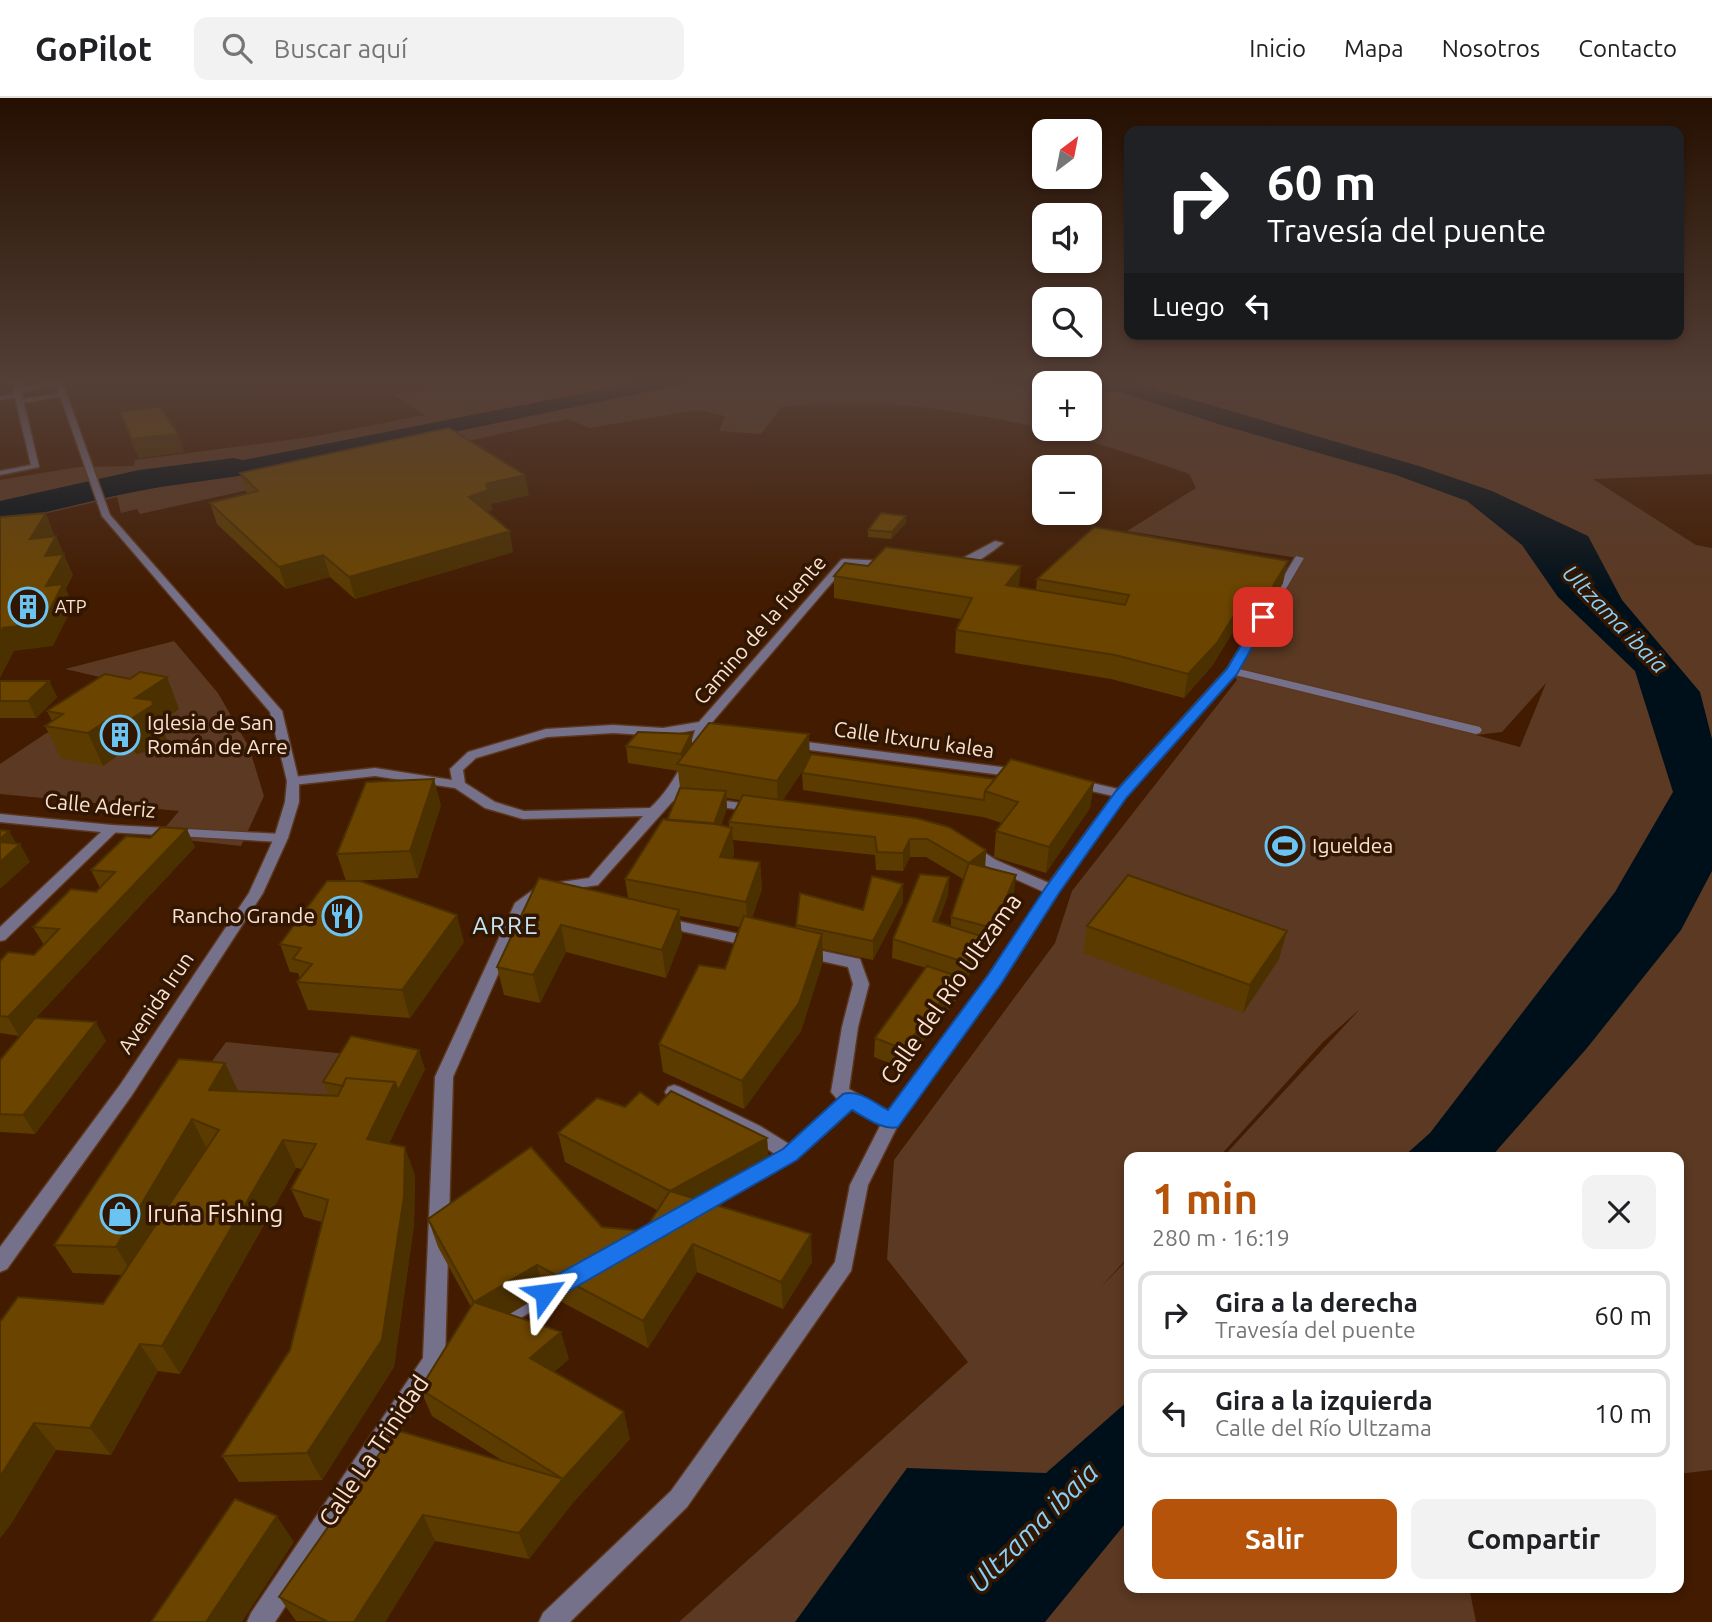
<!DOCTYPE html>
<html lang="es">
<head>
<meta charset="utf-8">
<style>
	:root { --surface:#fff; --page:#f2f2f2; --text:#202124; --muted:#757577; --line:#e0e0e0; --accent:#b45309 }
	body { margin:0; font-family:Ubuntu,sans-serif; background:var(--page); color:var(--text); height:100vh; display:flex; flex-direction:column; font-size:26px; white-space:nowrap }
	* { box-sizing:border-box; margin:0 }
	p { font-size:23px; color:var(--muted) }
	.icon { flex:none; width:38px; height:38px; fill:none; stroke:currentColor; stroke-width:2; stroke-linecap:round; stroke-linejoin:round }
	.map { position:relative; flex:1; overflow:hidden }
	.panel { position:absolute; left:1124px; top:1054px; width:560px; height:441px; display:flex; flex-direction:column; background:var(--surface); border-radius:14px; box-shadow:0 4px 10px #0003 }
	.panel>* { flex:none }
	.guide { position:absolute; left:1124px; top:28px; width:560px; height:214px; border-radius:14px; box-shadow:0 4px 10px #0003; background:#202124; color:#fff; overflow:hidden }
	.needle { width:46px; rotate:32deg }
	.buttons { position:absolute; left:1032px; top:21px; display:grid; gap:14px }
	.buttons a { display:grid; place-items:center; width:70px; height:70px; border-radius:14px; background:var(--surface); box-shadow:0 4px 10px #0003; font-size:35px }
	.pin { position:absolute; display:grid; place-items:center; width:60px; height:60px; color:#fff; margin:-30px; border-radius:14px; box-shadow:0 4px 10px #0006 }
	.me { position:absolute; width:77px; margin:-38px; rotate:59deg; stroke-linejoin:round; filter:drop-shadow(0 0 5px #0008) }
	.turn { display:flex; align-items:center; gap:24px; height:147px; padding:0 28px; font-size:32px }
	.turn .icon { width:91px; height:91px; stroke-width:2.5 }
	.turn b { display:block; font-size:49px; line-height:60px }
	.then { display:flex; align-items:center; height:66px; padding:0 28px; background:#0003; gap:14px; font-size:26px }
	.round { display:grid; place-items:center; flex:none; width:74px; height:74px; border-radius:14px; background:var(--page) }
	.headline { display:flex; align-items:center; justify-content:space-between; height:119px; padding:0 28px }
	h1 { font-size:42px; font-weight:600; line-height:52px; color:var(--accent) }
	.button { display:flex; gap:14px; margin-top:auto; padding:14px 28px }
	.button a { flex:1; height:80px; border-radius:14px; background:var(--accent); color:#fff; font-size:28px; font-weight:600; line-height:80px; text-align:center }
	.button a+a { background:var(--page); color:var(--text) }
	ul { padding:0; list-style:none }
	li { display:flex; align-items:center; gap:21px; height:88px; margin:0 14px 10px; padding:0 14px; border:4px solid var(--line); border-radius:14px }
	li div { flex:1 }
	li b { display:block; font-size:26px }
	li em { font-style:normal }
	header { display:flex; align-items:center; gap:42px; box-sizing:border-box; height:98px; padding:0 35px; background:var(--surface); border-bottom:2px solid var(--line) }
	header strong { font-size:33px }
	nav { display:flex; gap:38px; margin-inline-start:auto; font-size:24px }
	.search { width:490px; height:63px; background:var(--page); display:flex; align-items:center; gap:18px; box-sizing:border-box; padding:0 24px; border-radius:14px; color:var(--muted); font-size:26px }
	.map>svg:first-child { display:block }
	.green { fill:#5b3923; fill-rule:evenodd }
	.water { fill:#00101a }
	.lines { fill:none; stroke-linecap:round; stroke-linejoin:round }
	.river { fill:#00101a; fill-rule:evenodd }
	.pedestrian-casing { stroke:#5c371d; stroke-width:3 }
	.minor-casing { stroke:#5c371d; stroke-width:3 }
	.tertiary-casing { stroke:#5c371d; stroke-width:3 }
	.pedestrian { fill:#76718b; fill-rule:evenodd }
	.minor { fill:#76718b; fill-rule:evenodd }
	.tertiary { fill:#76718b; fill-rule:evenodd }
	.wall { fill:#5c3b00; fill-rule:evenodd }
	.shaded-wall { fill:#4b3000 }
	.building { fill:#6b4500; stroke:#4b3000; stroke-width:2 }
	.route { fill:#1a73e8; stroke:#114b97; stroke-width:2 }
	.labels { text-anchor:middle; stroke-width:7; stroke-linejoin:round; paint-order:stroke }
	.far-poi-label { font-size:18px; fill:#fce2d2; stroke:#311602; text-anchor:start }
	.street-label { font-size:21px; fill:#fce2d2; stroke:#311602 }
	.poi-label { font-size:21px; fill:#fce2d2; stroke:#311602; text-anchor:start }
	.water-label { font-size:23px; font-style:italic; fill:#87d0f9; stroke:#311602 }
	.quarter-label { font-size:24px; letter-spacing:2px; fill:#c6e4f6; stroke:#311602 }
	.near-street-label { font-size:24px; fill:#fce2d2; stroke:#311602 }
	.near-poi-label { font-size:24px; fill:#fce2d2; stroke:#311602; text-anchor:start }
	.near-water-label { font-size:28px; font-style:italic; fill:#87d0f9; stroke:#311602 }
</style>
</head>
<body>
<header>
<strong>GoPilot</strong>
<div class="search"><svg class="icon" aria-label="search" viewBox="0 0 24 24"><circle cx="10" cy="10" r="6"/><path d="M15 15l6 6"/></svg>Buscar aquí</div>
<nav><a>Inicio</a><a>Mapa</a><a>Nosotros</a><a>Contacto</a></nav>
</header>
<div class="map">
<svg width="1712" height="1524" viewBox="0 0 1712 1524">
	<rect width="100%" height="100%" fill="#421b00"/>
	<path class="green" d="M480,283H1712V376L1593,381L1696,447L1712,450V1372L1678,1376V1059H1223L1360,911L1323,944L1219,1059H1129V1158L1100,1190L1129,1160V1489H1469L1476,1524H679L968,1264L887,1161L894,1062L1055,845L1072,793L1237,582L1232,573L1298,460L1127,433L1196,390L1189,376C1059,329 921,294 781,309L761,336L719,333L725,318L698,312L589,330L568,321L140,416L137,411L121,415L117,399L0,426V382L78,369L134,368L135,362L311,339L425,317L394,297ZM1045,285H1090V331H1045ZM1546,585L1520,649L1476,637L1502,634Z
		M174,543L218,595L249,649L264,698L241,748L157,739L179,713L0,696V666L45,636L102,608L100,579L65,571ZM178,611L149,632L166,640L145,654L62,660Z
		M226,944L358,957L331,1003L193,989Z"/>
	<path class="water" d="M645,283H699L286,369L175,386L0,420V410Z
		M976,283H1128L1419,368L1492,393L1588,438L1622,502L1700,594L1712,641V773L1681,832L1587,950L1491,1059H1403L1430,1035L1615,794L1673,694L1635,573L1558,499L1522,447L1467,403L1396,377L1228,329L1119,294H1090V285H1045V291Z
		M1129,1302V1421L1045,1524H795L907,1370L1046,1375Z"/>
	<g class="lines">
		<path class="river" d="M234,360L246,363L251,370L246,377L139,392L0,425V403L139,372Z"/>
		<defs>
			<path id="pedestrian" d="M112,727L281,736L288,740L281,744L107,734L105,731L107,728Z"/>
			<path id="minor" d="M12,283H19L20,290L56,283L62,285L21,294L23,301L63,295L67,297L24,305L39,369L0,377V373L31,367L15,300L0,302V298L14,296Z
				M995,443L1003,445C991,455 962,477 948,468Z
				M1296,458L1304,460L1239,571L1480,629L1482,632L1480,635L1476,636L1235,577L1126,699L1058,795L1000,886L898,1027L868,1087L851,1173L687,1409L570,1524H539L543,1515L671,1393L835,1164L850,1087L881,1026L852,1010L796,1061L743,1090L736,1087L734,1082L736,1077L775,1056L748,1038L668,999L665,994L668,989L674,987L680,989L760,1028L789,1046L838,1002L831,994L842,929L853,886L848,869L799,858L796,854L799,850L804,849L855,860L860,861L869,886L858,929L849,991L888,1013L988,878L1044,794L986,768L964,754L962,751L964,748H974L996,762L1049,785L1113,698L1070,688L1069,685L1070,682L1075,681L1118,691L1227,571Z
				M844,461L887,463L892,466L887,469L847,467L709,628L703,647L678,696L754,707L761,711L759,714L673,703L598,787L549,794L528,808L453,979L445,1263L275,1524H247L251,1515L423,1260L435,979L515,805L540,787L589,780L643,718L523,721L485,710L455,690L375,678L293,687L287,683L293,679L375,670L452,682L450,671L468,654L546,631L613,627L663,630L699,624L841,462ZM695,632C687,660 672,690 650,710L524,713L495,704L465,685L463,672L476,660L547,639L613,635L663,638Z
				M791,642L1017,671L1023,675L1017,679L787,649L785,646Z
				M0,716L112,727L119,731L5,842L0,843V829L101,734L0,724Z
				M664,820L753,839L758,840L761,844L758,848L753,849L659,828L657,825L659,822Z
				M561,1176L568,1179L571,1185L568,1191L501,1232L494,1235L487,1232L484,1225L487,1218Z"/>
			<path id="tertiary" d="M55,283H62L110,417L282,613L299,683V704L288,740L263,795L132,997L7,1171L0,1174V1149L120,987L249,795L274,740L285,704L287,683L270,614L102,418Z"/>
		</defs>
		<use href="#pedestrian" class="pedestrian-casing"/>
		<use href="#minor" class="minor-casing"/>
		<use href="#tertiary" class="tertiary-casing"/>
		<use href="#pedestrian" class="pedestrian"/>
		<use href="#minor" class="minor"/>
		<use href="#tertiary" class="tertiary"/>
	</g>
	<path class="wall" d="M120,314L184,354L139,360L127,333Z
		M240,375L529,397L491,406L492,412L487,414L513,454L355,501L330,479L286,491L217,426L210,405L247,396Z
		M906,418V425L891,441L868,439V432Z
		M834,478L1019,489L1036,492L1037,481L1283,485L1253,536L1234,532L1212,568L1184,600L1111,581L955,555L956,532L961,521L834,500Z
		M130,581L179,611L161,624L166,640L145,654L136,656L123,654L103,668L61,660L45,628L52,623L47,613Z
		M0,583H49L57,599L36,620H0Z
		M691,636L692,647L810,658L995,681L1094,684L1090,710L1046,775L994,759L996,733L1002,725L983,719L803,692L802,675L804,670L783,702L986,752L985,769L1014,795L991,848L980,845L979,857L966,883L960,881L959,898L902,970L874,959L875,940L926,870L892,860L893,841L949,779L948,797L938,824L951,828V819L963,781L926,759H910L903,773L876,772L875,757L733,742L734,756L732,760L760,764L762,791L752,820L796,830V827L903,804L873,862L822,851L823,863L801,933L744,1011L663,974L659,946L725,871L740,829L680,818L682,839L666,880L566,854L540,905L504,897L497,869L539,780L628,800L625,781L667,722L680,690L678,673L628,665L626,648ZM726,700L740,702L729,724V729L721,727L727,710Z
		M441,707L418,780L347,783L464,844L410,920L308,912L297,884L300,880L298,875L290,874L280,846L346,783L337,756Z
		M195,749L19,938L0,935V863L34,857L44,847L33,829L96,794L100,790L91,772Z
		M1087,828L1279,861L1243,915L1083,855Z
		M106,943L35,1036L0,1034V962Z
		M179,961L238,993L329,997L323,984L425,971L389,1045L415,1077L414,1127L394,1269L322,1382L239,1384L222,1358L290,1252L322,1124L304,1119L291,1091L302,1071L296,1070L180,1276L158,1273L111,1357L56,1352L11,1426L0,1440V1224L103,1206L123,1177L73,1175L54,1147Z
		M658,1007L767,1040L769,1068L705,1103L812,1164L783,1211L697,1174L648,1250L545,1195L509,1216L569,1261L554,1274L630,1341L571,1407L529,1461L435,1443L385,1524L296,1523L279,1499L503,1363L432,1318L420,1291L471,1209L438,1149L428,1121L602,1129L644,1133L657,1112L565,1064L558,1035L625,1009Z"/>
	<path class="shaded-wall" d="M178,336L184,354L139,360L132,341Z
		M525,377L529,397L491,406L492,412L473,419L469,399L486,386Z
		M46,415L54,436L39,462L30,441Z
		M906,418V425L891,441L892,434Z
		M510,433L513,454L355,501L349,479Z
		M56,438L73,477L66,491L73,508L53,548L14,553L0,580V536L3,530L46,488L45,458Z
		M323,457L330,479L286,491L279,469Z
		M1288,463L1283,485L1253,536L1258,513Z
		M1021,468L1019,490L1006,487Z
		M1239,509L1234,532L1212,568L1184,600L1188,576Z
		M167,579L179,611L161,624L166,640L145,654L136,656L122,623L135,600Z
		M49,583L57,599L36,620L28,603Z
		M109,621L123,654L103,668L88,635Z
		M691,636L693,653L682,667L681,656Z
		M809,636L810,662L778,709L777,683Z
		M434,681L441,707L418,780L410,753Z
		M1094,684L1090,710L1046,775L1049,749Z
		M726,693L727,710L713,751L712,733Z
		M732,730L734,756L722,785L720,759Z
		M187,731L195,749L19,938L8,919Z
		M9,733L18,748L20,746L30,764L0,791V741Z
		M910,741V759L903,773V755Z
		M986,752L985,770L969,765Z
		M760,764L762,791L748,831L746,804Z
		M1016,777L1014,795L991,848L993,830Z
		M949,779L948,797L932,841L933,823Z
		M903,786V804L873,862V843Z
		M679,812L682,839L666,880L662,852Z
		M457,817L464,844L410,920L402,892Z
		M561,827L566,854L540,905L533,877Z
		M1287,833L1279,861L1243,915L1250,887Z
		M822,836L823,863L801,933L744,1011L742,983Z
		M981,838L979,857L966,883L967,865Z
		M960,879L959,898L902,970L903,951Z
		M96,924L106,943L35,1036L23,1017Z
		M419,952L425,971L378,1069L367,1041L395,984Z
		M225,965L238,993L209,992Z
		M192,1021L206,1049L133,1177L116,1149Z
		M767,1040L769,1068L674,1121L670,1093Z
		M283,1042L296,1070L180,1276L162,1248Z
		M405,1049L415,1077L414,1127L394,1269L322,1382L307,1355Z
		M811,1136L812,1164L783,1211L781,1184Z
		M693,1146L697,1174L648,1250L643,1223Z
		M537,1167L545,1195L483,1232L474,1204Z
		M561,1234L569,1261L539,1287L530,1260Z
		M140,1246L158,1273L111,1357L90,1330Z
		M624,1314L630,1341L571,1407L529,1461L519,1435L563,1381Z
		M34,1325L56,1352L11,1426L0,1440V1379Z
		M423,1417L435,1443L385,1524H354Z
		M277,1418L294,1444L242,1524H206Z"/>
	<path class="building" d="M160,309L178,336L132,341L120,314Z
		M449,330L525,377L486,386L488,392L469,399L510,433L349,479L323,457L279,469L210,405L258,393L240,375Z
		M46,415L30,441L56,438L45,458L64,456L46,488L63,486L43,525L3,530L0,536V419Z
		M881,415L906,418L892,434L868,432Z
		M1094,429L1288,463L1258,513L1239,509L1217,545L1188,576L1115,557L956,532L972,500L834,478L845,465L868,468L886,449L1021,468L1006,487L1125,507L1129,497L1037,481Z
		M140,574L167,579L135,600L152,602L153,607L131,621L122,623L109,621L88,635L45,628L63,616L47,613L105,576L130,581Z
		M0,583H49L28,603H0Z
		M709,625L809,636L777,683L677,666Z
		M638,634L691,636L681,656L626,648Z
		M811,656L995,681L985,693L984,702L802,675Z
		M1011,661L1094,684L1049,749L996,733L1018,704L985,693Z
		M434,681L410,753L337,756L366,684Z
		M680,690L726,693L714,726L667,722Z
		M743,697L916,720L949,729L986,752L969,765L927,741H910L903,755L877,754L875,739L729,724Z
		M663,721L711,725L732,730L720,759L760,764L746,804L625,781Z
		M161,729L187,731L8,919L0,918V863L8,854L34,857L59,831L33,829L71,791L96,794L115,774L91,772L126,738L150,740Z
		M0,732L9,733L0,741Z
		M0,744L20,746L0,764Z
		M969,765L1016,777L993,830L951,819Z
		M920,776L949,779L933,823L981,838L967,865L893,841Z
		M1128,777L1287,833L1250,887L1087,828Z
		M872,778L903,786L873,843L796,827L800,795L863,812Z
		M539,780L679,812L662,852L561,827L533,877L497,869Z
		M327,783H360L457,817L402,892L297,884L312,866L293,861L301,850L280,846Z
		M744,818L822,836L799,905L742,983L659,946L699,867L725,871Z
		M927,868L960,879L903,951L875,940Z
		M35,920L96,924L23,1017L0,1016V962Z
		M351,938L419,952L398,993L395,984L346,980L343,988L323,984Z
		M179,961L225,965L209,992L338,998L346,980L395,984L367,1041L405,1049L404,1099L382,1242L307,1355L222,1358L290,1252L328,1102L291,1091L316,1046L283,1042L162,1248L140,1246L90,1330L34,1325L0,1379V1224L18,1199L103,1206L219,1032L192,1021L116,1149L54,1147Z
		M671,993L767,1040L670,1093L558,1035L597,1000L625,1009L640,994L658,1007Z
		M531,1049L602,1129L644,1133L670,1093L811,1136L781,1184L693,1146L643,1223L537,1167L474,1204L428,1121Z
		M474,1204L561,1234L530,1260L624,1314L563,1381L420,1291Z
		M396,1332L563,1381L519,1435L423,1417L354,1524H328L279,1499Z
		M235,1401L277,1418L206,1524H151Z"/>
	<linearGradient id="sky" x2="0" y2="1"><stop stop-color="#240f00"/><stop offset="0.57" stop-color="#543f37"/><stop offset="1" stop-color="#543f37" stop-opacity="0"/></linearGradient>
	<rect width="1712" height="497" fill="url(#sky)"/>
	<path class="route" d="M1259,517L1269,519L1237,576L1127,699L1059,795L1001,886L898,1029C883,1033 865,1019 852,1012L797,1062L553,1202L545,1205L537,1202L533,1195L537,1188L783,1051L843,996C858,991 875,1005 888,1012L988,877L1046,789L1116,693L1227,571Z"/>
	<defs>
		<symbol id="building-ring" viewBox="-11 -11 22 22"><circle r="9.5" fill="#311602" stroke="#6bc3f2" stroke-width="1.5"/><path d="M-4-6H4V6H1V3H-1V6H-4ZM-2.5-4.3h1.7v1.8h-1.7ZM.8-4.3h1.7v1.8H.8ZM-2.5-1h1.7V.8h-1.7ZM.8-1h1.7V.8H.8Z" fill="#6bc3f2"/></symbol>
		<symbol id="stadium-ring" viewBox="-11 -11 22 22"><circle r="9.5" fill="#311602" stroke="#6bc3f2" stroke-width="1.5"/><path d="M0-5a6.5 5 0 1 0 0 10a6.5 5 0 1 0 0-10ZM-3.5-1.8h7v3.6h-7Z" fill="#6bc3f2"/></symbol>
		<symbol id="restaurant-ring" viewBox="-11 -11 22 22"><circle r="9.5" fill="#311602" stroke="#6bc3f2" stroke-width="1.5"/><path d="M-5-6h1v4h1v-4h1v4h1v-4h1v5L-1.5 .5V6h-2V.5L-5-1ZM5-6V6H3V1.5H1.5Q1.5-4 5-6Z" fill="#6bc3f2"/></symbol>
		<symbol id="shop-ring" viewBox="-11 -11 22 22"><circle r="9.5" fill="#311602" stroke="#6bc3f2" stroke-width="1.5"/><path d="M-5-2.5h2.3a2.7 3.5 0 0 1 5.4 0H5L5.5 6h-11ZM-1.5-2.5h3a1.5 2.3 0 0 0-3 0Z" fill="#6bc3f2"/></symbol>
	</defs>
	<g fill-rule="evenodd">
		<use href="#building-ring" x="6" y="487" width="44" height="44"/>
		<use href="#building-ring" x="98" y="615" width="44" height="44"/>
		<use href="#stadium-ring" x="1263" y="726" width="44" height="44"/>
		<use href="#restaurant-ring" x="320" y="796" width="44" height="44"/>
		<use href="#shop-ring" x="98" y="1094" width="44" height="44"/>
	</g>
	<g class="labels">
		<g class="far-poi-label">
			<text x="55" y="515">ATP</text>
		</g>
		<g class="street-label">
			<text transform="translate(760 532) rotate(-49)" y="7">Camino de la fuente</text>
			<text transform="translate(914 642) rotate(8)" y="7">Calle Itxuru kalea</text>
			<text transform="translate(100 708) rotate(5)" y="7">Calle Aderiz</text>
			<text transform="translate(156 905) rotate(-56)" y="7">Avenida Irun</text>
		</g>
		<g class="poi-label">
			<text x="147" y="632">Iglesia de San<tspan x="147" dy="24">Román de Arre</tspan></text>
			<text x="1312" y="755">Igueldea</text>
			<text x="315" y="825" text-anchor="end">Rancho Grande</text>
		</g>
		<g class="water-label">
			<text transform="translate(1615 521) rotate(46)" y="8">Ultzama ibaia</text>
		</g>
		<g class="quarter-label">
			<text x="506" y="836">ARRE</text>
		</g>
		<g class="near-street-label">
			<text transform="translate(951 891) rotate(-55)" y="8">Calle del Río Ultzama</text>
			<text transform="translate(374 1353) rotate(-56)" y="8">Calle La Trinidad</text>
		</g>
		<g class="near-poi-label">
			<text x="147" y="1124">Iruña Fishing</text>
		</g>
		<g class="near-water-label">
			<text transform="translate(1033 1429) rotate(-45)" y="10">Ultzama ibaia</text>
		</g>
	</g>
</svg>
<div class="buttons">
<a><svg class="needle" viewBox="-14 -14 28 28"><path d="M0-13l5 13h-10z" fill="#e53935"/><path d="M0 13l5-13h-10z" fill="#757577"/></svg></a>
<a><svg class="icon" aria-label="sound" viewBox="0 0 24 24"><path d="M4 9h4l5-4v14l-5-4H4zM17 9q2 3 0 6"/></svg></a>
<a><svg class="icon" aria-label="search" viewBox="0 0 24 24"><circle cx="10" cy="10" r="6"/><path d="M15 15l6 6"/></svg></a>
<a>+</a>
<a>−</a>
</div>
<div class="pin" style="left:1263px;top:519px;background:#d93025"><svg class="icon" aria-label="arrive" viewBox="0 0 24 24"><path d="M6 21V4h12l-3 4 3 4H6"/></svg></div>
<svg class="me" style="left:545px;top:1195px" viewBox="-20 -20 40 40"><path d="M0-17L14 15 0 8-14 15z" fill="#1a73e8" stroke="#fff" stroke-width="4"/></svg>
<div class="guide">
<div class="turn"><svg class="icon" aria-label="right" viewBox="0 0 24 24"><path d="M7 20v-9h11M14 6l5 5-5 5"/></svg><div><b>60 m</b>Travesía del puente</div></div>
<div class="then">Luego<svg class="icon" aria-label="left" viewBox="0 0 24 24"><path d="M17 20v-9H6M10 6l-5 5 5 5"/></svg></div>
</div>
<section class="panel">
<div class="headline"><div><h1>1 min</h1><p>280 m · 16:19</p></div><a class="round"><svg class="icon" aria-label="close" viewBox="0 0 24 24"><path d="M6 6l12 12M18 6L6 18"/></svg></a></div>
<ul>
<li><svg class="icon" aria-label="right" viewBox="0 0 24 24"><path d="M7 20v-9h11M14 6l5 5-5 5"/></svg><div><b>Gira a la derecha</b><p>Travesía del puente</p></div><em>60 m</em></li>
<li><svg class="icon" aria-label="left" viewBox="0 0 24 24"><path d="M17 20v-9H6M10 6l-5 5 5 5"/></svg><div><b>Gira a la izquierda</b><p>Calle del Río Ultzama</p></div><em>10 m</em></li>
</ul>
<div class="button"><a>Salir</a><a>Compartir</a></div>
</section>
</div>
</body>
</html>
